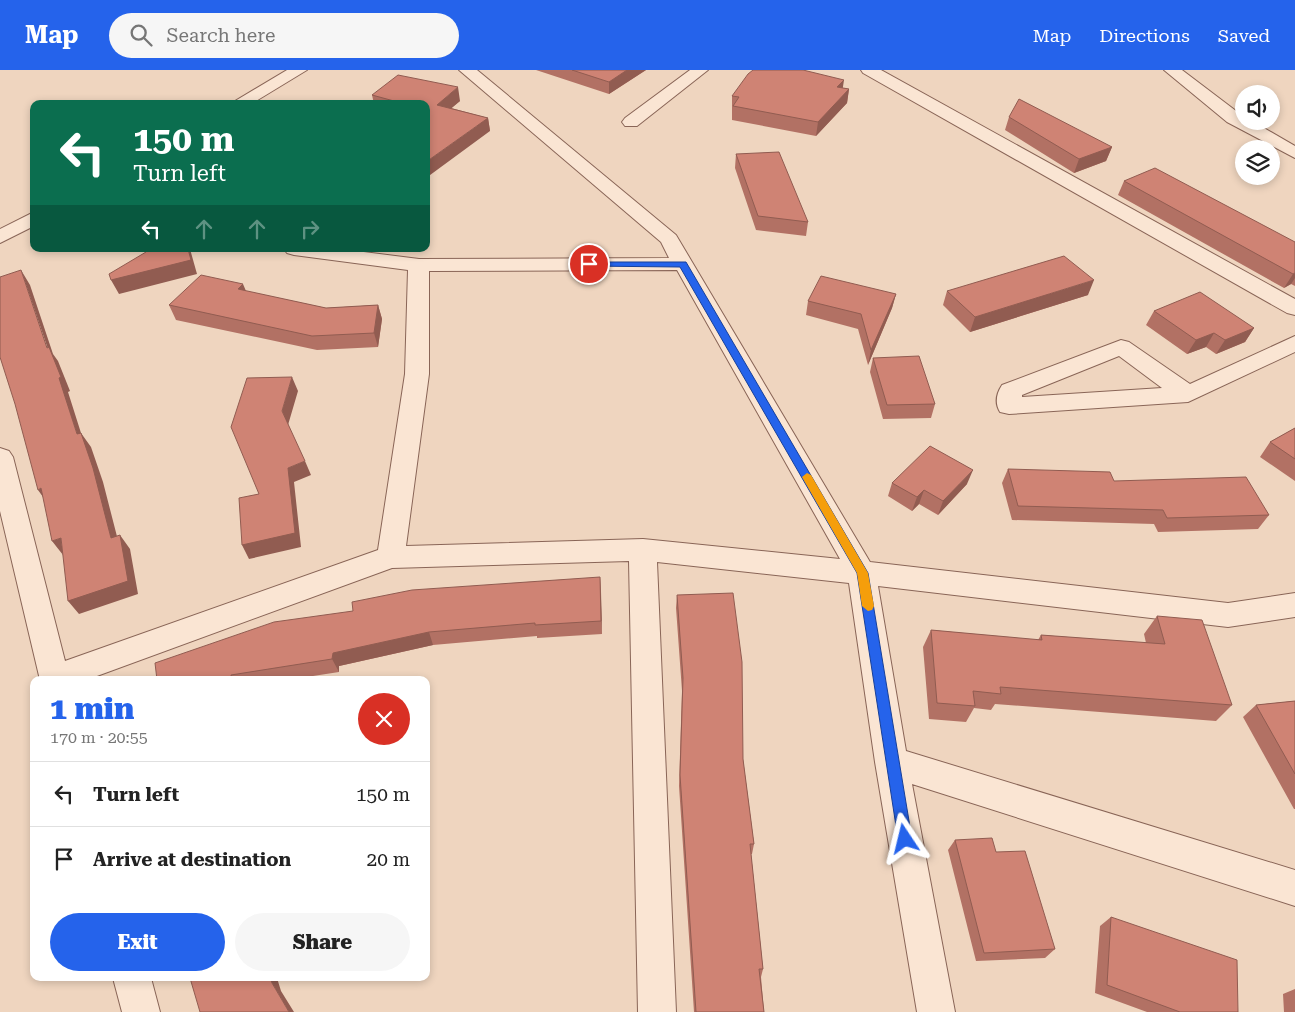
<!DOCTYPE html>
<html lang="en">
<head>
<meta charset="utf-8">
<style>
	:root { --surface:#fff; --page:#f6f6f6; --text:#222; --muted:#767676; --line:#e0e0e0; --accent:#2563eb }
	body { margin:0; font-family:"Roboto Serif",serif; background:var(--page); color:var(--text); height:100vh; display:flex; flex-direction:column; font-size:19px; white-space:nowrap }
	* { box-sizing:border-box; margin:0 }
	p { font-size:16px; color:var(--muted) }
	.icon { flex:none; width:28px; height:28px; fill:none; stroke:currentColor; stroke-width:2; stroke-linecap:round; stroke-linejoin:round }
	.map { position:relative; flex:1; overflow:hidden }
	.panel { position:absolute; left:30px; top:606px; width:400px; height:305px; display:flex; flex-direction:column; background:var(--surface); border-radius:10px; box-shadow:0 2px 8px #0003 }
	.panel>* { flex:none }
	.hud { position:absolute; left:30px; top:30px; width:400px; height:152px; border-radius:10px; box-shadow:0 2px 8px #0003; background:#0b6e4f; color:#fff; overflow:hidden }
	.fabs { position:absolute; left:1235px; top:15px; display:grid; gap:10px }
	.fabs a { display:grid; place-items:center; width:45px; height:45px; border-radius:50%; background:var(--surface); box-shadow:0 2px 8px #0003; font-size:25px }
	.pin { position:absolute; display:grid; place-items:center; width:42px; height:42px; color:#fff; margin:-21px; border:2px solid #fff; border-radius:50%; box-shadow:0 1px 5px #0007 }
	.me { position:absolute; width:55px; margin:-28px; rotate:350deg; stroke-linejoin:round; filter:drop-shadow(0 0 4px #0008) }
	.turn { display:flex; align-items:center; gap:18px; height:105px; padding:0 20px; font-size:22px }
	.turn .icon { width:65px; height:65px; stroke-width:2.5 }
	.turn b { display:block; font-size:35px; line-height:42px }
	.lanes { display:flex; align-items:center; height:48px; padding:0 20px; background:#0003; justify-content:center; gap:25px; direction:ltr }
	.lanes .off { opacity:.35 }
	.round { display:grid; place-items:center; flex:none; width:52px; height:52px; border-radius:26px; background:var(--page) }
	.overview { display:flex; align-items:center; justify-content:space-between; height:85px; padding:0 20px }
	h1 { font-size:30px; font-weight:800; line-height:38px; color:var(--accent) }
	.button { display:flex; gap:10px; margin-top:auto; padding:10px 20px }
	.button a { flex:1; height:58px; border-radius:30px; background:var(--accent); color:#fff; font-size:20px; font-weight:800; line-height:58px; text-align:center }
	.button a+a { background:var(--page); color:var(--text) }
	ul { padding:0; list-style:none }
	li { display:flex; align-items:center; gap:15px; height:65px; padding:0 20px; border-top:1px solid var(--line) }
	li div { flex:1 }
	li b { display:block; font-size:19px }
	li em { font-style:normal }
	header { display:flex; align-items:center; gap:30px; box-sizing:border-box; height:70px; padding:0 25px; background:var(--accent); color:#fff }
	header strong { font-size:24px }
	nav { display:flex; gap:28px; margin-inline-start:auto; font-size:18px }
	.search { width:350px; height:45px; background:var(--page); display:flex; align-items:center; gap:12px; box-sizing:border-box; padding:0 18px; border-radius:28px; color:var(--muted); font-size:19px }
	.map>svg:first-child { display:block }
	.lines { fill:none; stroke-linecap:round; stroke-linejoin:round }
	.street-casing { stroke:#896557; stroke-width:2 }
	.street { fill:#fae5d3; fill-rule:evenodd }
	.wall { fill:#b27164 }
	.shaded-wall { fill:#915c51 }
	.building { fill:#cf8374; stroke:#915c51 }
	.route { fill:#2563eb; stroke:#184099 }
	.slow { fill:#f59e0b }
</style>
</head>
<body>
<header>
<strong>Map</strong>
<div class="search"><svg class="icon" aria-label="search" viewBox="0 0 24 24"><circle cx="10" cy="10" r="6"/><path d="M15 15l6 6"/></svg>Search here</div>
<nav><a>Map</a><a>Directions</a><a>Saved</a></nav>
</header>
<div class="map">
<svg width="1295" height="942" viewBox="0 0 1295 942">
	<rect width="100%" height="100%" fill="#efd5bf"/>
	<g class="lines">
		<defs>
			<path id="street" d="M287,0H307L251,34H230Z
				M459,0H477L676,165L870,492L1228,533L1295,523V547L1228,557L878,516L906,681L1295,800V836L912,714L955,942H917L875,692L849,513L657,492L676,942H638L629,491L392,498L86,610H40L0,441V378L9,381L13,387L65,591L378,480L405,304L408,200L294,185L287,183L284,179H340L419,189L669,188L661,172ZM677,200L840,489L643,469L406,476L429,304V201Z
				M690,0H708L637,56H625L622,52L625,48Z
				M861,0H881L1295,229V245L1287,243L863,3Z
				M1164,0H1182L1244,47V51H1252L1295,76V88L1227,52Z
				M34,142V156L0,173V159Z
				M1295,266V282L1188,332L1009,344L1000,342C995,334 996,324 1002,315L1121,270L1129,272L1190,314ZM1119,286L1162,318L1022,327V325Z
				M113,908H151L160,942H122Z"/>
		</defs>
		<use href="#street" class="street-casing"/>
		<use href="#street" class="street"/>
	</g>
	<path class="wall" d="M536,0H646L609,24Z
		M842,18L849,19L847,33L816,66L732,50V26Z
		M372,25L460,31L451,38L488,48L490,61L426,34H374Z
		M1009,47L1112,77L1106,91L1074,103L1005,60Z
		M736,84L808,152L806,166L756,160L735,98Z
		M1124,111L1295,172V216L1291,214L1284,218L1118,125Z
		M246,221L326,238L378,235L382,249L378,277L317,280L176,250L169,235Z
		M947,221L1088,225L970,262L943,235Z
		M896,224L892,238L868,295L858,259L806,245L808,231Z
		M1154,241L1254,258L1245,272L1216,284L1206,277L1187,284L1146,255Z
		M873,288L935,334L931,348L883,349L870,302Z
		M1295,358V411L1260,387L1270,372Z
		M1008,399L1114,411L1269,445L1258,459L1158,462L1154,454L1012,450L1002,413Z
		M892,413L967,414L938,445L919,434L912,441L888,426Z
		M600,507L602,564L537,568V566L433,575L339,596V602L287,610H157Z
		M677,525L743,689L754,774L752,784H751L763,899L761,907L764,942H694L679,716L682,621L676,538Z
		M1157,546L1232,635L1216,651L995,634L991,640L974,638L966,652L929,649L923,577L931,560L1038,570L1041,565L1146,573L1144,564Z
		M1295,631V739H1294L1243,647L1256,635Z
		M955,770L996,782L1055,879L1045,888L976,891L948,780Z
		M1111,847L1238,942H1147L1095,923L1100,856Z
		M1295,919V942H1284L1283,924Z"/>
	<path class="shaded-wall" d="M627,0H646L609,24V12Z
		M844,10L842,23L837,17Z
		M458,17L460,31L440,48L437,35Z
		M849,19L847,33L816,66L818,52Z
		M488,48L490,61L426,108V92Z
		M1112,77L1106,91L1074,103L1079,89Z
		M188,179H190L197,204L119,224L111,210Z
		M21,200L30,215L53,284L58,291L70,321L68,322L81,363L91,377L103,412L121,482L111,468L77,364Z
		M1295,203V208L1291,214L1284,218L1293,204Z
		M1094,210L1088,225L970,262L975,247Z
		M243,214L249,228L238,219Z
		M896,224L892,238L868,295L871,280Z
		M378,235L382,249L378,277L374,263Z
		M1254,258L1245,272L1216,284L1225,270Z
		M1214,263L1206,277L1187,284L1196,270Z
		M292,307L298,321L288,355L282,341Z
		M305,391L311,405L294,412L301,477L249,489L242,475L288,398Z
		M973,400L967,414L938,445L943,431Z
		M41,418L48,434L38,420Z
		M924,420L919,434L912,441L917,427Z
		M120,465L130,479L138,524L79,544L68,531Z
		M61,468L63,485L52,471Z
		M600,507L601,521L602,564L601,551Z
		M429,562L433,575L339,596V602L332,589L333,583Z
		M270,908H277L281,921L294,942H289L272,913Z"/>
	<path class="building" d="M572,0H627L609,12Z
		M753,0H803L844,10L837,17L849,19L818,52L733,36L739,27L732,26L748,4Z
		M398,5L458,17L437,35L488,48L426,92V34H389L394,31L372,25Z
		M1019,29L1112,77L1079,89L1009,47Z
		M779,82L808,152L758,146L736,84Z
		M1155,98L1295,172V203L1293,204L1124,111Z
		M145,179H188L191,190L111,210L109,204L146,182Z
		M1064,186L1094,210L975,247L947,221Z
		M21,200L47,278L49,277L61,307L59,308L77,364L81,363L93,398L111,468L120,465L128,511L68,531L61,468L52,471L41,418L38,420L15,334L0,287V207Z
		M201,205L243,214L238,219L326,238L378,235L374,263L312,266L169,235Z
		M821,206L896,224L871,280L861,244L808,231Z
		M1200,222L1254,258L1225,270L1214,263L1196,270L1154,241Z
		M919,286L935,334L887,335L873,288Z
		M292,307L282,341L305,391L288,398L295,463L242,475L239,428L259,424L231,357L247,308Z
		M1295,358V389L1270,372Z
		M930,376L973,400L943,431L924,420L917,427L892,413Z
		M1008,399L1110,402L1114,411L1246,407L1269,445L1167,448L1163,440L1018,436Z
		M600,507L601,551L535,555V553L429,562L333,583L332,589L231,605L232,610H157L155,593L274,552L353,541L352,532L412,520Z
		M733,523L742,592L743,689L754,774H750L763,899H759L764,942H696L680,705L683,608L677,525Z
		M1157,546L1202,550L1232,635L1000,617L1001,624L973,621L975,636L937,633L931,560L1042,570L1041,565L1165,574Z
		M1295,631V704L1256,635Z
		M992,768L996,782L1025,781L1055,879L984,883L955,770Z
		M1111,847L1237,890L1238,942H1180L1107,915Z
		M190,908H270L272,913L289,942H200Z"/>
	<path class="route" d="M589,192H686L868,503L912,769L910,774L905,776L900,774L898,769L857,503L680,197L586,196L584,194Z"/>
	<path class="slow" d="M807,403L811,405L868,503L874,536L872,540L868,541L862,536L857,503L802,407Z"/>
</svg>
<div class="fabs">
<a><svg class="icon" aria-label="sound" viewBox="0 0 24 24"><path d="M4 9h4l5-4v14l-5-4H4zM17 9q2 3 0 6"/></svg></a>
<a><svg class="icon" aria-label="layers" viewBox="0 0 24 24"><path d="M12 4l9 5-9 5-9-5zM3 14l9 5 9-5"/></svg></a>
</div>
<div class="pin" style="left:589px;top:194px;background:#d93025"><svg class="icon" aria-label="arrive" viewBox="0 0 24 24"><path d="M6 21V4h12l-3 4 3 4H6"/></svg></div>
<svg class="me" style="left:905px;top:769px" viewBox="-20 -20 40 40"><path d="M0-17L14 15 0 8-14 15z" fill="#2563eb" stroke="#fff" stroke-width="4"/></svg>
<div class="hud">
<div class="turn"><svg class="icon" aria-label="left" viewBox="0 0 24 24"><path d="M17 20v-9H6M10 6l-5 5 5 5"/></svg><div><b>150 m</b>Turn left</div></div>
<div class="lanes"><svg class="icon" aria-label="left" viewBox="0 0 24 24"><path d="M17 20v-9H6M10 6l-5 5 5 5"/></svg><svg class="icon off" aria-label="ahead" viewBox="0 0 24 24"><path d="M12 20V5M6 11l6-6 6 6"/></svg><svg class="icon off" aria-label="ahead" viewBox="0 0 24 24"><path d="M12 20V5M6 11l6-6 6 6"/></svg><svg class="icon off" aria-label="right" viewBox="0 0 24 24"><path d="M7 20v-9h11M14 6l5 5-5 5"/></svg></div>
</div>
<section class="panel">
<div class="overview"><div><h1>1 min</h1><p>170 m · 20:55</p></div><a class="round" style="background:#d93025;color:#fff"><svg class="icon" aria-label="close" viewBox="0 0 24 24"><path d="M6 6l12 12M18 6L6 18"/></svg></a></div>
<ul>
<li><svg class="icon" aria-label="left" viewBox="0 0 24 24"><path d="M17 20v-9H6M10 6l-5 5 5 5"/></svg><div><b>Turn left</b></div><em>150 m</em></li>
<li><svg class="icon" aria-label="arrive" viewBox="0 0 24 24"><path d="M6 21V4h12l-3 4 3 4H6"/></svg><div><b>Arrive at destination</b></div><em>20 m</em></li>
</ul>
<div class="button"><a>Exit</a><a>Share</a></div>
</section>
</div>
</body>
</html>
